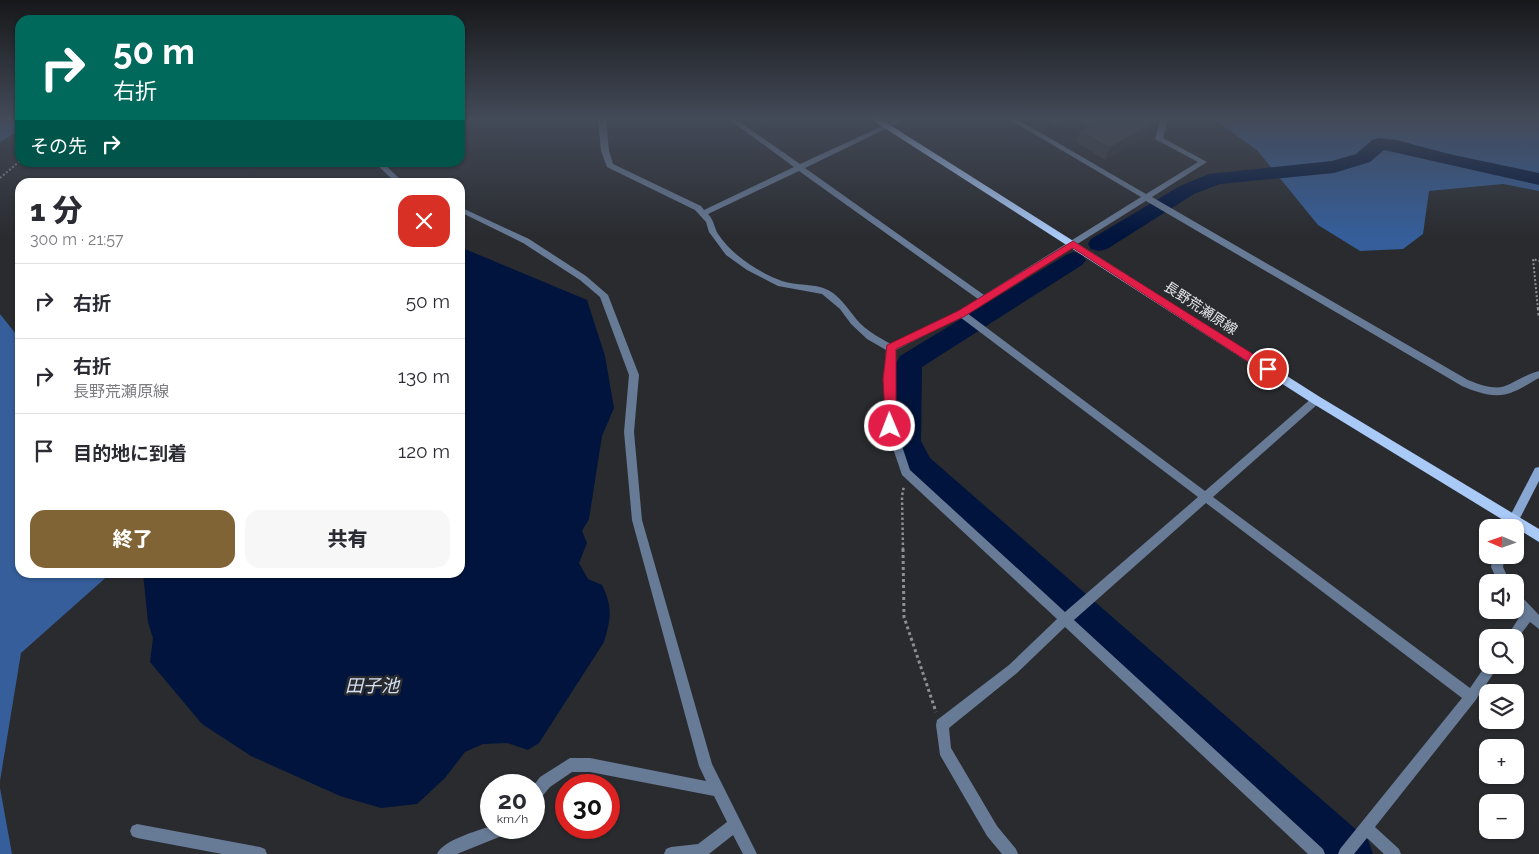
<!DOCTYPE html>
<html lang="ja">
<head>
<meta charset="utf-8">
<style>
	:root { --surface:#fff; --page:#f7f7f7; --text:#2b2b33; --muted:#7c7c81; --line:#e1e1e2; --accent:#816435 }
	body { margin:0; font-family:Raleway,"Noto Sans JP",sans-serif; background:var(--page); color:var(--text); height:100vh; display:flex; flex-direction:column; font-size:19px; white-space:nowrap }
	* { box-sizing:border-box; margin:0 }
	p { font-size:16px; color:var(--muted) }
	.icon { flex:none; width:28px; height:28px; fill:none; stroke:currentColor; stroke-width:2; stroke-linecap:round; stroke-linejoin:round }
	.map { position:relative; flex:1; overflow:hidden }
	.panel { position:absolute; left:15px; top:178px; width:450px; height:400px; display:flex; flex-direction:column; background:var(--surface); border-radius:15px; box-shadow:0 1px 4px #0004 }
	.panel>* { flex:none }
	.top-card { position:absolute; left:15px; top:15px; width:450px; height:152px; border-radius:15px; box-shadow:0 1px 4px #0004; background:#00695c; color:#fff; overflow:hidden }
	.needle { width:32px; rotate:272deg }
	.tools { position:absolute; left:1479px; top:519px; display:grid; gap:10px }
	.tools a { display:grid; place-items:center; width:45px; height:45px; border-radius:10px; background:var(--surface); box-shadow:0 1px 4px #0004; font-size:25px }
	.speed { position:absolute; left:480px; top:774px; display:flex; gap:10px; font-size:25px; font-weight:700; text-align:center }
	.speed>* { display:grid; place-content:center; width:65px; height:65px; border-radius:50%; background:var(--surface); box-shadow:0 1px 4px #0004; line-height:1 }
	.speed small { font-size:12px; font-weight:400 }
	.speed .limit { border:8px solid #d22; background:#fff; color:#111 }
	.pin { position:absolute; display:grid; place-items:center; width:42px; height:42px; color:#fff; margin:-21px; border:2px solid #fff; border-radius:50%; box-shadow:0 1px 5px #0007 }
	.me { position:absolute; width:55px; margin:-28px; rotate:359deg; stroke-linejoin:round; filter:drop-shadow(0 0 4px #0008) }
	.turn { display:flex; align-items:center; gap:18px; height:105px; padding:0 15px; font-size:22px }
	.turn .icon { width:65px; height:65px; stroke-width:2.5 }
	.turn b { display:block; font-size:35px; line-height:42px }
	.then { display:flex; align-items:center; height:48px; padding:0 15px; background:#0003; gap:10px; font-size:19px }
	.round { display:grid; place-items:center; flex:none; width:52px; height:52px; border-radius:15px; background:var(--page) }
	.headline { display:flex; align-items:center; justify-content:space-between; height:85px; padding:0 15px }
	h1 { font-size:30px; font-weight:800; line-height:38px }
	.button { display:flex; gap:10px; margin-top:auto; padding:10px 15px }
	.button a { flex:1; height:58px; border-radius:15px; background:var(--accent); color:#fff; font-size:20px; font-weight:800; line-height:58px; text-align:center }
	.button a+a { background:var(--page); color:var(--text) }
	ul { padding:0; list-style:none }
	li { display:flex; align-items:center; gap:15px; height:75px; padding:0 15px; border-top:1px solid var(--line) }
	li div { flex:1 }
	li b { display:block; font-size:19px }
	li em { font-style:normal }
	.map>svg:first-child { display:block }
	.forest { fill:#355e9a }
	.water { fill:#00143d }
	.lines { fill:none; stroke-linecap:round; stroke-linejoin:round }
	.river { fill:#00143d; fill-rule:evenodd }
	.path-far2 { stroke:#8d8f92; stroke-width:2; stroke-dasharray:2 2; stroke-linecap:butt }
	.path-far1 { stroke:#8d8f92; stroke-width:2.5; stroke-dasharray:2.5 2.5; stroke-linecap:butt }
	.path { stroke:#8d8f92; stroke-width:3; stroke-dasharray:3 3; stroke-linecap:butt }
	.street { fill:#677a96; fill-rule:evenodd }
	.secondary { fill:#88a7d3; fill-rule:evenodd }
	.primary { fill:#a9c9f7; fill-rule:evenodd }
	.wall { fill:#3a3c3f }
	.shaded-wall { fill:#2f3133 }
	.building { fill:#434649; stroke:#2f3133 }
	.route { fill:#e11d48; stroke:#92132f }
	.labels { text-anchor:middle; stroke-width:5; stroke-linejoin:round; paint-order:stroke }
	.street-label { font-size:14px; fill:#e4e6e8; stroke:#292b2f }
	.near-water-label { font-size:18px; font-style:italic; fill:#d5e1f3; stroke:#292b2f }
</style>
</head>
<body>
<div class="map">
<svg width="1539" height="854" viewBox="0 0 1539 854">
	<rect width="100%" height="100%" fill="#292b2f"/>
	<path class="forest" d="M0,118H20V130L0,142Z
		M1212,118H1539V191L1503,184L1429,191L1423,234L1403,249L1360,251L1318,225L1257,150Z
		M0,314L20,339V572L111,573L21,653L0,781Z
		M0,788L12,854H0Z"/>
	<path class="water" d="M460,247L587,300L605,356L614,408L602,436L589,519L582,531L587,543L579,563L588,579L602,585C613,608 611,618 604,642L539,743L528,750L507,743L483,744L465,752L445,778L417,804L381,808L340,796L251,756L202,724L150,662L153,638L148,622L143,573L460,572Z"/>
	<g class="lines">
		<path class="river" d="M1379,138L1397,140L1449,154L1539,173V185L1384,150L1370,162L1334,173L1220,184L1194,194L1107,249L1099,251L1091,249L1088,244L1091,239L1180,186L1209,174L1332,161L1356,154L1372,140Z
			M1074,252L1082,255L1086,260L1082,265L922,367L921,441L930,458L1368,840L1373,854H1325L910,474L893,441L896,363L900,356L1066,255Z"/>
		<path class="path-far2" d="M0,178L20,161
			M1538,309L1533,259L1539,261"/>
		<path class="path-far1" d="M1538,308L1539,318
			M903,550L902,496L904,486"/>
		<path class="path" d="M903,549L904,617L936,712"/>
		<path class="street" d="M598,118H606L609,151L613,164L701,206L704,210L794,167L727,118H734L800,164L900,118H908L805,168L984,295L1141,197L1007,118H1015L1146,194L1198,162L1155,139L1161,118H1168L1163,138L1207,162L1152,197L1468,380C1509,397 1505,381 1539,371V378C1531,382 1523,388 1515,391C1497,400 1479,393 1462,386L1146,201L967,313L1205,491L1313,397H1319L1321,400L1319,403L1213,497L1470,688L1488,662V665H1499L1475,701L1375,827L1399,849L1401,854H1384L1367,838L1354,854H1338L1340,849L1462,698L1206,503L1074,620L1323,849L1325,854H1308L1065,627L1017,673L949,728L951,748L997,826L1016,849L1018,854H1002L987,836L940,755L936,725L937,720L1009,665L1057,619L902,475L885,425L884,379L886,350L867,339L851,324L840,309L822,294L778,286L747,270L726,255L709,232L706,222L695,210L607,167L601,151ZM799,171L978,299L958,311L891,344C878,337 867,331 857,320C848,309 840,296 828,290C814,283 796,286 782,281C758,272 733,256 718,234C714,227 714,220 708,214ZM960,317L1198,497L1065,612L910,470L895,425L894,379L896,350Z
			M374,162H382L403,182H395Z
			M460,207L529,239L586,276L608,295L639,375L634,432L642,520L712,764L757,854H743L733,835L709,854H664L666,849L671,847L698,844L727,822L714,796L590,772H572L550,787L539,800L534,802V785L540,777L570,758H590L706,781L699,766L632,520L624,432L629,375L600,297L580,280L523,243L460,212Z
			M1493,555H1505L1503,567L1510,582H1498L1491,567Z
			M1515,593L1519,594L1539,615V629L1530,622L1515,642V638H1506L1522,613L1515,606Z
			M137,824L260,847L265,849L267,854H222L137,838L132,836L130,831L132,826Z
			M491,826V828H511L509,833L457,854H437C443,840 477,831 491,826Z"/>
		<path class="secondary" d="M1539,467V481L1517,524L1513,526L1509,524L1508,521L1509,518L1535,468Z"/>
		<path class="primary" d="M869,118H879L1320,397L1539,529V542L1312,403Z"/>
	</g>
	<path class="wall" d="M1043,118H1074L1057,125Z
		M1076,118H1140L1152,124L1147,136L1105,160L1076,142L1080,131L1090,127Z"/>
	<path class="shaded-wall" d="M1059,118H1074L1057,125Z
		M1152,124L1147,136L1105,160L1109,148Z"/>
	<path class="building" d="M1097,118H1140L1152,124L1109,148L1080,131L1103,121Z"/>
	<linearGradient id="sky" x2="0" y2="1"><stop stop-color="#17181a"/><stop offset="0.5" stop-color="#434a58"/><stop offset="1" stop-color="#434a58" stop-opacity="0"/></linearGradient>
	<rect width="1539" height="237" fill="url(#sky)"/>
	<path class="route" d="M1073,241L1272,366V372H1264L1073,248L965,316L896,349V426L890,430L886,429L883,379L887,345L958,311Z"/>
	<g class="labels">
		<g class="street-label">
			<text transform="translate(1201 308) rotate(33)" y="5">長野荒瀬原線</text>
		</g>
		<g class="near-water-label">
			<text x="372" y="692">田子池</text>
		</g>
	</g>
</svg>
<div class="tools">
<a><svg class="needle" viewBox="-14 -14 28 28"><path d="M0-13l5 13h-10z" fill="#e53935"/><path d="M0 13l5-13h-10z" fill="#7c7c81"/></svg></a>
<a><svg class="icon" aria-label="sound" viewBox="0 0 24 24"><path d="M4 9h4l5-4v14l-5-4H4zM17 9q2 3 0 6"/></svg></a>
<a><svg class="icon" aria-label="search" viewBox="0 0 24 24"><circle cx="10" cy="10" r="6"/><path d="M15 15l6 6"/></svg></a>
<a><svg class="icon" aria-label="layers" viewBox="0 0 24 24"><path d="M12 4l9 5-9 5-9-5zM3 14l9 5 9-5"/></svg></a>
<a>+</a>
<a>−</a>
</div>
<div class="speed"><div>20<small>km/h</small></div><div class="limit">30</div></div>
<div class="pin" style="left:1268px;top:369px;background:#d93025"><svg class="icon" aria-label="arrive" viewBox="0 0 24 24"><path d="M6 21V4h12l-3 4 3 4H6"/></svg></div>
<svg class="me" style="left:890px;top:426px" viewBox="-20 -20 40 40"><circle r="17" fill="#e11d48" stroke="#fff" stroke-width="3"/><path d="M0-11L8 9 0 5-8 9z" fill="#fff"/></svg>
<div class="top-card">
<div class="turn"><svg class="icon" aria-label="right" viewBox="0 0 24 24"><path d="M7 20v-9h11M14 6l5 5-5 5"/></svg><div><b>50 m</b>右折</div></div>
<div class="then">その先<svg class="icon" aria-label="right" viewBox="0 0 24 24"><path d="M7 20v-9h11M14 6l5 5-5 5"/></svg></div>
</div>
<section class="panel">
<div class="headline"><div><h1>1 分</h1><p>300 m · 21:57</p></div><a class="round" style="background:#d93025;color:#fff"><svg class="icon" aria-label="close" viewBox="0 0 24 24"><path d="M6 6l12 12M18 6L6 18"/></svg></a></div>
<ul>
<li><svg class="icon" aria-label="right" viewBox="0 0 24 24"><path d="M7 20v-9h11M14 6l5 5-5 5"/></svg><div><b>右折</b></div><em>50 m</em></li>
<li><svg class="icon" aria-label="right" viewBox="0 0 24 24"><path d="M7 20v-9h11M14 6l5 5-5 5"/></svg><div><b>右折</b><p>長野荒瀬原線</p></div><em>130 m</em></li>
<li><svg class="icon" aria-label="arrive" viewBox="0 0 24 24"><path d="M6 21V4h12l-3 4 3 4H6"/></svg><div><b>目的地に到着</b></div><em>120 m</em></li>
</ul>
<div class="button"><a>終了</a><a>共有</a></div>
</section>
</div>
</body>
</html>
